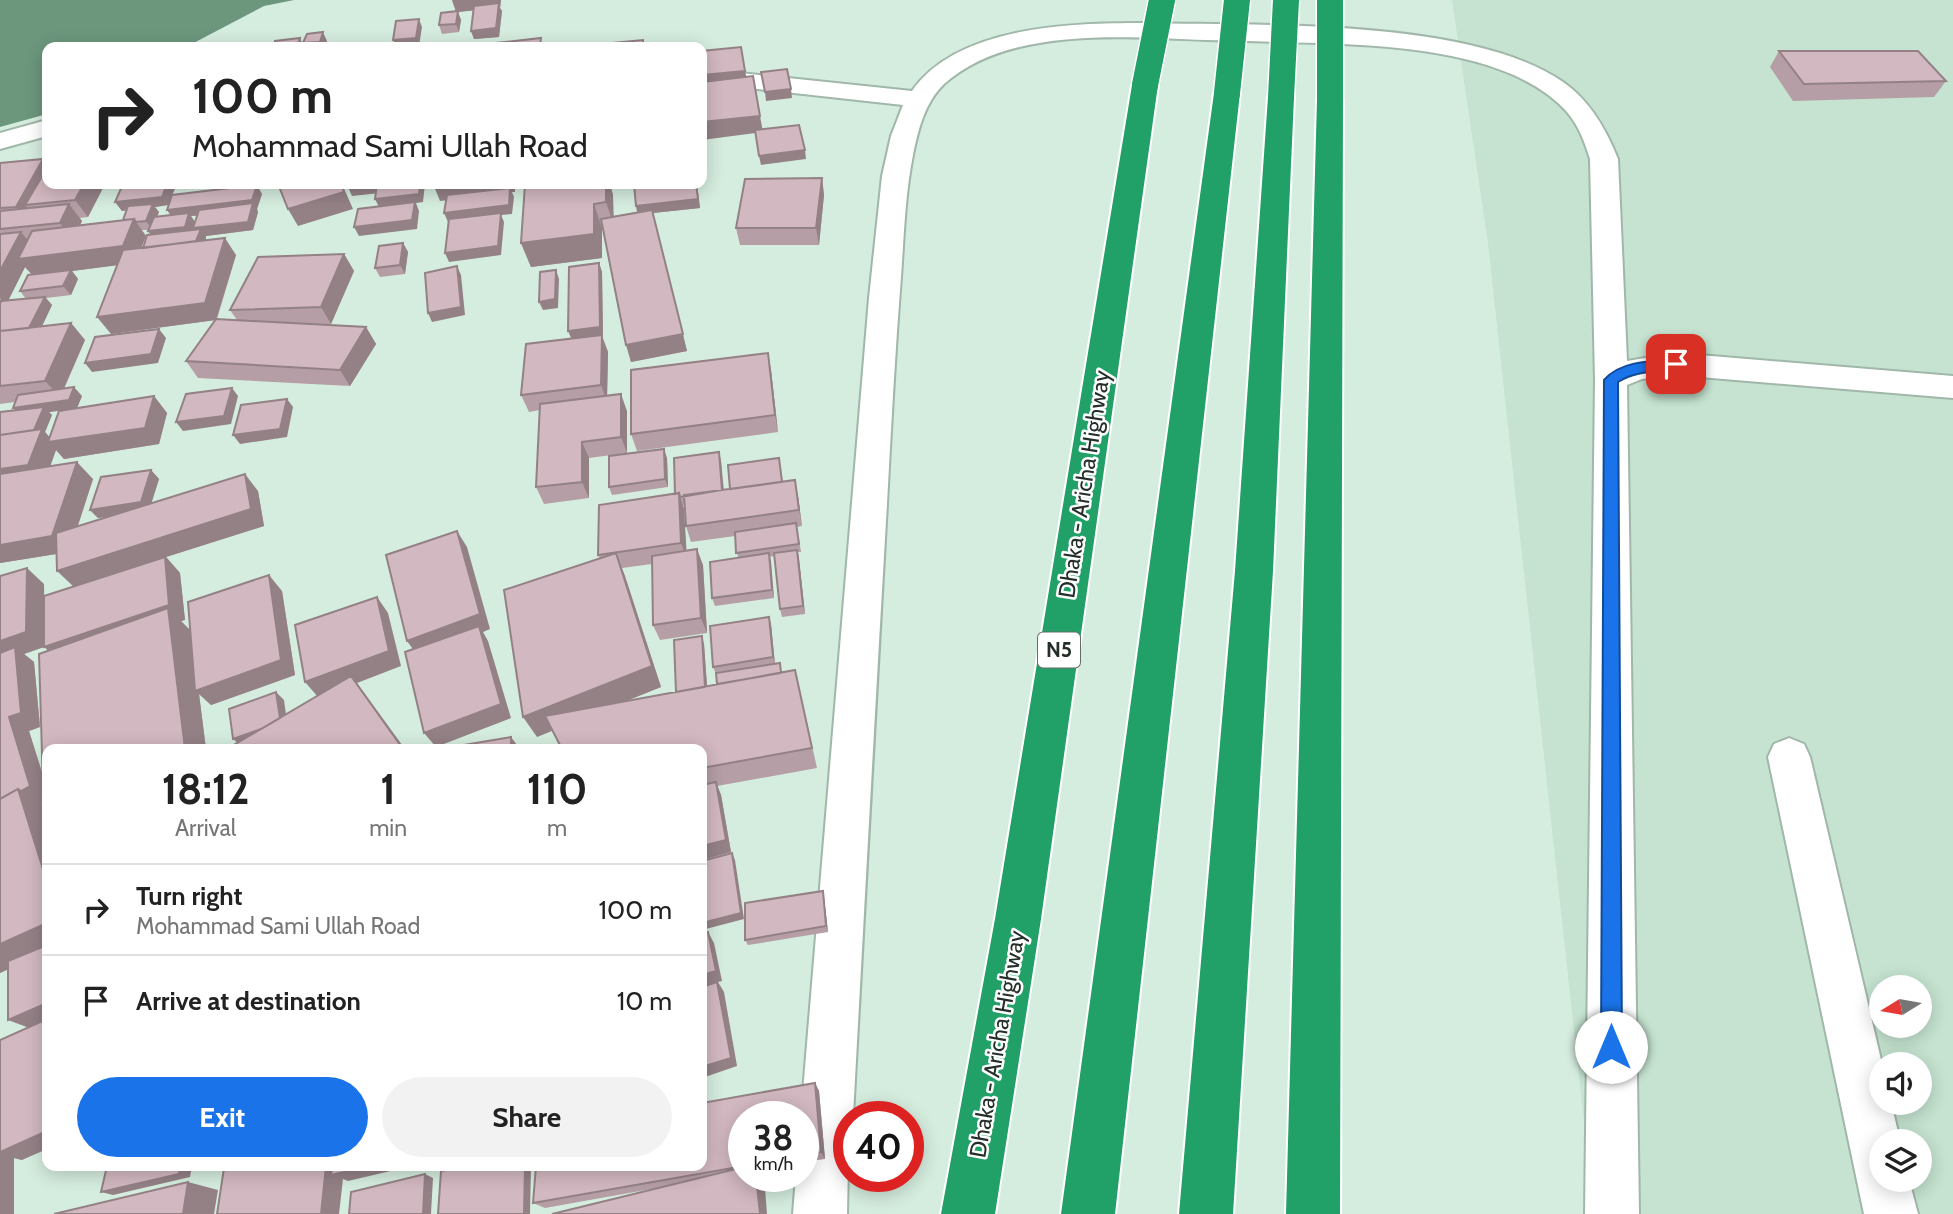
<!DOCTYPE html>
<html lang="en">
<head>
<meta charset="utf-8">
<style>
	:root { --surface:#fff; --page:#f2f2f2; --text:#222; --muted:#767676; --line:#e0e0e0; --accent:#1a73e8 }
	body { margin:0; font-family:Cabin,sans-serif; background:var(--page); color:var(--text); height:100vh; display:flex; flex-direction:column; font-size:26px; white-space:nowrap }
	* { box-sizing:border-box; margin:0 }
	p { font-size:23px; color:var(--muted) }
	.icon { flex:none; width:38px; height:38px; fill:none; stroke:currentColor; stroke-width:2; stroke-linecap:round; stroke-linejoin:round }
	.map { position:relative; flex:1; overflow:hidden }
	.sheet { position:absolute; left:42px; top:744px; width:665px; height:427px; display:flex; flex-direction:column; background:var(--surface); border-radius:14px; box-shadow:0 4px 18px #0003 }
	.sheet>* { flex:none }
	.guide { position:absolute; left:42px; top:42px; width:665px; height:147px; border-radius:14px; box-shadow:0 4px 18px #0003; background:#fff; color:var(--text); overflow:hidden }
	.needle { width:46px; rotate:259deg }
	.buttons { position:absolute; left:1869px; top:975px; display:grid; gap:14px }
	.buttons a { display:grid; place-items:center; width:63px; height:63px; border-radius:50%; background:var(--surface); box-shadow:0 4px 18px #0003; font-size:35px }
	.speed { position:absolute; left:728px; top:1101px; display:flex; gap:14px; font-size:35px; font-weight:700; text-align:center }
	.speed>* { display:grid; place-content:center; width:91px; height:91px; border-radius:50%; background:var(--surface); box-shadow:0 4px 18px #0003; line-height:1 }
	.speed small { font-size:18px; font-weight:400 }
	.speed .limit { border:10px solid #d22; background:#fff; color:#111 }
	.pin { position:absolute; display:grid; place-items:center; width:60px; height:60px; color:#fff; margin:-30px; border-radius:14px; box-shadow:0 4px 10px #0006 }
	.me { position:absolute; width:77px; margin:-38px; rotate:0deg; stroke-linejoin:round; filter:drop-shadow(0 0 5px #0008) }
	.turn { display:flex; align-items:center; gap:24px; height:147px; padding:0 35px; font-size:32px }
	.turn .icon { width:91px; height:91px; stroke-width:2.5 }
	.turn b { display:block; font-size:49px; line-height:60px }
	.eta { display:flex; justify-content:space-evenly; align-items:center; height:119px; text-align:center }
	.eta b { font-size:42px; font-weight:700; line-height:49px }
	.cta { display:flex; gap:14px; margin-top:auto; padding:14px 35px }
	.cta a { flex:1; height:80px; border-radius:42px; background:var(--accent); color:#fff; font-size:28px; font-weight:700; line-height:80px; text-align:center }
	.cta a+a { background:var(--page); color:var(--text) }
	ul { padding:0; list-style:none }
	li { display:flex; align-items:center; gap:21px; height:91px; padding:0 35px; border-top:2px solid var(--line) }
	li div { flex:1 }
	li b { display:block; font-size:26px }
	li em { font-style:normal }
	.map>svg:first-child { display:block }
	.built { fill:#c5e3d0; fill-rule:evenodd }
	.water { fill:#6c977d }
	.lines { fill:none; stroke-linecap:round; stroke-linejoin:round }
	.minor-casing { stroke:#a0b7a9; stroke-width:4 }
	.highway-casing { stroke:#fff; stroke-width:4 }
	.minor { fill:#fff; fill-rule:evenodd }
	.highway { fill:#21a167; fill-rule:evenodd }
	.highway-bridge-casing { stroke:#fff; stroke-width:29; stroke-linecap:butt }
	.highway-bridge { stroke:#21a167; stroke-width:26 }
	.wall { fill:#b59ea5; fill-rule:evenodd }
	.shaded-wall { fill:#938186; fill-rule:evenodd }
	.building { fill:#d2b8c0; stroke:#938186; stroke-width:2 }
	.route { fill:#1a73e8; stroke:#114b97; stroke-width:2 }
	.labels { text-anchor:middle; stroke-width:5; stroke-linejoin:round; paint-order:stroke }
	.shield { fill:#fff; stroke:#666d69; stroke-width:2 }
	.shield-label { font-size:21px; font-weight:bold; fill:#252f29 }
	.street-label { font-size:23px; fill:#252f29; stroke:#fff }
</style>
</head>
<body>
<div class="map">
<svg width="1953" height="1214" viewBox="0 0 1953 1214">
	<rect width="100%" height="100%" fill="#d5edde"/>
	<path class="built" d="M1452,0H1953V1214H1594L1488,243ZM1881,987H1920V1026H1881ZM1881,1064H1920V1102H1881ZM1881,1141H1920V1180H1881Z"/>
	<path class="water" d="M0,0H294L264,6L186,47H47V114L0,127Z"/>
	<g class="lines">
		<defs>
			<path id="minor" d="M1141,23C1256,26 1469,17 1563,82C1590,101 1606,129 1618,159L1627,361L1676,353L1953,376V398L1676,375L1642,379L1627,385L1639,1214H1585L1595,380L1590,159C1585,143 1579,126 1567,112C1514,52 1395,46 1320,43C1282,42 1244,41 1206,40C1125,37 1009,26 944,84C925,102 918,130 913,155C905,195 904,236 901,277C895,353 891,428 887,504C875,708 864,912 853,1116H849L847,1214H793L796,1176H803L801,1116L869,298L882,176L891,136L903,105L702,83V69L912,91C957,26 1071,23 1141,23Z
				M47,120V136L0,149V133Z
				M1789,738L1804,744L1810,757L1882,1064L1881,1102H1891L1900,1141H1881V1180H1909L1918,1214H1864L1768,757L1774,744Z"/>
			<path id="highway" d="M1145,77L1154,80L1158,85L1041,919L995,1214H941L995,919L1132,85L1136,80Z
				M1227,85L1236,88L1240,93L1115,1214H1061L1214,93L1218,88Z
				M1281,89L1290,92L1294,97L1273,571L1233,1214H1179L1235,571L1268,97L1272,92Z
				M1330,92L1339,95L1343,100L1340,1214H1286L1317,100L1321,95Z"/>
		</defs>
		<use href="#minor" class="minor-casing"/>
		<use href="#highway" class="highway-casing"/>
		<use href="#minor" class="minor"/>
		<use href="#highway" class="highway"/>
		<defs>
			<path id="highway-bridge" d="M1330,0V100
				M1145,85L1162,0
				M1227,93L1237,0
				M1281,97L1286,0"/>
		</defs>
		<use href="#highway-bridge" class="highway-bridge-casing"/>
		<use href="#highway-bridge" class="highway-bridge"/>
	</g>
	<path class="wall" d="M452,0H501L500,8L502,11L499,37L474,39L471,31L473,10L458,12L461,20L459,32L442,34L439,25L456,11Z
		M1779,51L1946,81L1934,97L1793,101L1770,67Z
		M0,163L47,184H105L88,217L80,218L82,221L80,225L123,220L127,210L122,211L115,202L123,184H177L172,195L262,194L257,209L258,212L253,230L206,236V240L236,255L217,319L237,320L230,310L344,254L354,271L331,324H314L366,327L376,344L350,386L198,378L186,361L215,320L111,334L117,265L72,271L78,279L71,295L46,298L52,305L42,326L71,323L85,340L64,389L82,396L77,408L154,396L167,413L159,444L64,459L56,450L50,466L93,479L78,526L107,517L98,518L90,510L151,470L159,479L151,503L258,491L264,526L166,557L180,573L185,620L181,621L190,630L282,591L295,675L211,705L199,694L206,749H47L22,1160L14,1158L0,1214L28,1028L8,969L0,973V576L44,584V596L73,587L56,554L0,563V412L16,410L15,402L0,404ZM168,205L171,215L157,217L159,212L155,207ZM191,216H197L195,222ZM142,230H149L148,231L151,235L143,248H141L146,236ZM25,267L32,274L20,291L26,299L8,301ZM59,411L50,438L45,432L52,415L49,412ZM44,647L48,650L42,772L29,731L40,727L34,662L24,654Z
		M822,178L824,195L819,245H740L736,228Z
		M525,184H697L700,208L653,213L687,351L631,362L603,228H602V258L531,267L521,243ZM635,186L636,206L637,212L613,216V195L611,188Z
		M403,243L408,252L405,274L380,277L375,268Z
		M599,263L602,272L603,336H602L608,352L607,396L627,411V453L589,458V498L544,504L536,487L540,410L529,412L521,395L571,339Z
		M768,353L771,370L778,432L637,451L631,434Z
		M667,458L668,487L612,495L609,487Z
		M779,458L783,482L798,496L802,526L797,527L801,552H798L805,614L782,617L780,609L774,556L769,557L774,598L715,606L712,598L738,558L735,536L691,542L686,526L685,505H683L684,509L686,551L703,565L707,633L660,640L653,625L652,564L622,568L661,687L626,701L676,692L704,644L707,686L717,684L716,674L713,667L769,617L771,624L775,664L782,672L795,670L817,768L717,786L721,795L731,852L702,860V749L552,730L537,737L600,559L598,555L675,494L721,461L724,490L730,489Z
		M823,891L824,897L828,932L748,945L745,940Z
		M815,1083L819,1091L825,1159L803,1162V1116H744V1176L657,1188L545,1208L533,1203Z"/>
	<path class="shaded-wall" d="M452,0H501L500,8L502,11L499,37L474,39L471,31L498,8L458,12L461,20L459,32L456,24V12Z
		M419,19L422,27L419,46L396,47L393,40Z
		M323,32L327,41L325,47H305L303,43Z
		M300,38L304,47H297Z
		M741,47L748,87L702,92V75Z
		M791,89L792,98L766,101L765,92Z
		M760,116L763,132L702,140V122Z
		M702,146L705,170H702Z
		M805,150L806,159L761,165L759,156Z
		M43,159L47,165V184L25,205L34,216L30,224L16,207Z
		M822,178L824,195L819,245L816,228Z
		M84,184H105L88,217L75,200Z
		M167,184H177L168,205L155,207L159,212L152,229L146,221L151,207L122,211L115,202Z
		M182,184H201L185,188Z
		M341,184H342L353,209L298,226L288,209Z
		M376,184H382L380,193L352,196L348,187Z
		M420,184H425L423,202L416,203L419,211L417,229L359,236L354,227L379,207L375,199Z
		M433,184H515V192H512L514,197L512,214L501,215L504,222L501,255L449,262L445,253L448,222L444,213L510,193L440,201Z
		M606,184H650L611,188L613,195L614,226L606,202Z
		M697,184L700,208L653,213L687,351L631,362L626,345L638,215L636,206Z
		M257,185L262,194L257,209L258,212L253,230L206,236V238L201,253L148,259L198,236L193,228L190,235L154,240L148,231L173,219L167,210ZM251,209L195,222L191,216Z
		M69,204L82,221L73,240L60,223Z
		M594,204L602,228V258L531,267L521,243Z
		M134,219L146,236L135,263L72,271L78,279L71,295L63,286L33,276L25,267L6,305L0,298V271L21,232L35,249Z
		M225,238L236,255L216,320L111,334L97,317Z
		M403,243L408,252L405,274L400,265Z
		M344,254L354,271L331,324L321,307Z
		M599,263L602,272L603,336H602L608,352L607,402L601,385L572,340L568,331Z
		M457,266L461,275L465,315L432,322L428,313Z
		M556,270L559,279L558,308L543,310L539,302Z
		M45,297L52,305L36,339L28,330Z
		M71,323L85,340L60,397L45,381Z
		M366,327L376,344L350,386L340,370Z
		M159,329L166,338L158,363L92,372L85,363Z
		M768,353L771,370L778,432L775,415Z
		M74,387L82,396L77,408L49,412L52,415L45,432L54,442L154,396L167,413L159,444L64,459L56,450L45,481L0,488V469L22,416L13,408Z
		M232,388L238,396L231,424L183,431L176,422Z
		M621,394L627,411V453L621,437Z
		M287,399L293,407L287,437L240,444L233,435Z
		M582,442L589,458V498L582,482Z
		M664,449L667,458L668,487L665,479Z
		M719,452L721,461L724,499L722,491Z
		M77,462L93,479L69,552L0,563V545Z
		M151,470L159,479L149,511L98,518L90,510Z
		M245,474L258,491L264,526L166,557L180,573L185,620L181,621L190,630L269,575L282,591L295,675L211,705L199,694L206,749H185L62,662L44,647L24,654L34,662L40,727L29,731L47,789V801L41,804L47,809V882L0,826L9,717L0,662V641L27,568L44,584L45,647L74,587L57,571Z
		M795,480L798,496L802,526L799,510Z
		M679,493L684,509L687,559L681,543Z
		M457,531L467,547L490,629L483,632L488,641L511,718L436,747L424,733L418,656L407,641Z
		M697,549L703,565L707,633L701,618Z
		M797,550L799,558L805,614L803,606Z
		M616,553L625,576L661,687L537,737L523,717Z
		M769,553L771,561L774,598L772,590Z
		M377,597L388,613L401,666L357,683L405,749H403L318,697L305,682Z
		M769,617L771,624L775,665L773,657Z
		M702,636L704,644L708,700L705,692Z
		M276,692L284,700L288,729L241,746L233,739Z
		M511,737L520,749H511Z
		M716,782L721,795L731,852L702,860V846Z
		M732,853L735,860L744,919L702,930V923Z
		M823,891L824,897L828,932L826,926Z
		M47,923V952L0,973V944Z
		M708,932L714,943L722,981L718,982L724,992L737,1066L702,1078V975Z
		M47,1003V1022L32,1029L8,1020Z
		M815,1083L819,1091L825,1159L821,1152Z
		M47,1130V1149L22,1160L14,1158V1214H0V1149Z
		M180,1166H192L190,1177L113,1195L101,1192Z
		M326,1166H412L348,1181L343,1179L339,1214H321Z
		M525,1166H531L530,1214H524Z
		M425,1174L433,1178L431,1214H423Z
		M756,1176H764L767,1214H760Z
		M188,1182L218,1190L214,1214H183Z"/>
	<path class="building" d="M499,3L496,28L471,31L474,6Z
		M458,11L456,24L439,25L441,13Z
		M419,19L416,38L393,40L396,21Z
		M323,32L320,42L303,43L307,34Z
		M300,38L297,47H273L275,41Z
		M541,38L540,47H495L496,43Z
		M643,40V47H613V43Z
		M388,45V47H367Z
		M741,47L745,71L702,75V51Z
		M1779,51H1918L1946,81L1804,84Z
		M787,69L791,89L765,92L761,72Z
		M753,76L760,116L702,122V82Z
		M799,125L805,150L759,156L755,130Z
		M43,159L16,207L0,208V163Z
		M47,168V184H84L75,200L25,205Z
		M822,178L816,228H736L745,179Z
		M123,184H167L162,197L115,202Z
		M278,184H341L344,192L288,209Z
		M349,184H376L348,187Z
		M377,184H420L419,194L375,199Z
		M525,184H606V202L594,204V234L521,243Z
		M634,184H696L698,199L636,206Z
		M257,185L252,200L167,210L172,195Z
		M510,188L509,205L444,213L447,195Z
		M415,202L412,220L354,227L358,209Z
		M253,203L248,222L193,228L199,210Z
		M69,204L60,223L0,229V211Z
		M153,204L146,221L136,222L134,219L123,220L128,206Z
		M652,210L683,334L626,345L601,219Z
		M189,213L185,227L148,231L154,217Z
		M501,213L498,246L445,253L449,219Z
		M134,219L123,246L18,259L32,231Z
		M201,229L196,241L143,248L147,235Z
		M21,232L0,271V234Z
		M225,238L205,303L97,317L123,250Z
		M403,243L400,265L375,268L379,246Z
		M344,254L321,307L230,310L258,257Z
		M599,263L600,327L568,331L569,267Z
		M457,266L461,307L428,313L425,273Z
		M71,270L63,286L20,291L28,275Z
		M556,270L555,299L539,302L540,272Z
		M45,297L29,328L0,331V304L1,301Z
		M216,319L366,327L340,370L186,361Z
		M71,323L45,381L0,386V331Z
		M159,329L151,354L85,363L95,337Z
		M602,335L601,385L521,395L526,344Z
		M768,353L775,415L631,434V370Z
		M74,387L69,400L13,408L18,395Z
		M232,388L224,416L176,422L186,394Z
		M621,394V437L582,442V482L536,487L540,404Z
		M154,396L145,428L48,442L59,411Z
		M287,399L280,429L233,435L241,405Z
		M44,407L34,430L0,435V412Z
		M42,429L28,465L0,469V435Z
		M664,449L665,479L609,487V456Z
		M719,452L722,490L680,497L679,493L675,494L674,458Z
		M779,458L782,482L730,489L728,465Z
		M77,462L52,536L0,545V474Z
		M151,470L141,502L90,510L101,477Z
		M245,474L251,509L57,571L56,533Z
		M795,480L799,510L686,526L684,495Z
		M679,493L681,543L598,555L599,505Z
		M796,523L799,544L736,553L735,532Z
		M457,531L480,614L407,641L386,555Z
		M697,549L701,618L653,625L652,556Z
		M797,550L803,606L780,609L774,553Z
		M616,553L652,666L523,717L504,590Z
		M769,553L772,590L712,598L710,562Z
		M165,557L169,605L44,647V596Z
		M27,568L26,632L0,641V576Z
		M269,575L281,660L195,691L188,602Z
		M377,597L389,651L305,682L295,625Z
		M168,608L185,749H47V820L44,821L39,654Z
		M769,617L773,657L713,667L710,626Z
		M479,626L501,704L424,733L405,652Z
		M702,636L705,687L676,692L674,640Z
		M15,647L21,713L9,717L30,786L21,791L18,789L0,799V653Z
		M780,663L781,673L717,684L716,673Z
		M795,670L812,748L702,768V749H562L545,716Z
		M351,676L403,749H227Z
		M276,692L280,718L261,729L233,739L229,709Z
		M511,737V749H440Z
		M716,782L726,840L702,846V785Z
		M18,789L47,882V923L0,944V799Z
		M732,853L741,913L702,923V861Z
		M823,891L826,926L745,940V903Z
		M708,932L716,971L702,975V934Z
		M47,945V1003L8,1020V961Z
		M717,982L731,1058L702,1067V987Z
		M47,1019V1131L0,1152V1040Z
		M815,1083L821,1152L803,1155V1116H744V1166L533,1203L536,1166H702V1103Z
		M107,1166H180L179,1174L101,1192Z
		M237,1166H326L321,1214H217L224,1168Z
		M332,1166H370L331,1175Z
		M465,1166H525L524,1214H438L441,1171Z
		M744,1167V1176H756L760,1214H552Z
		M425,1174L423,1214H349L351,1192Z
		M188,1182L183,1214H54Z"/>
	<path class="route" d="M1676,360L1683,364L1681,368C1659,373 1639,369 1618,382L1622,1047L1618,1054L1611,1057L1604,1054L1601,1047L1604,380C1621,360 1653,361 1676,360Z"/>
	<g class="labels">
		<rect class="shield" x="1038" y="632.5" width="42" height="35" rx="5"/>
		<g class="shield-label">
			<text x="1059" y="657">N5</text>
		</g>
		<g class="street-label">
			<text transform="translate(1084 484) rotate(-81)" y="8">Dhaka - Aricha Highway</text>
			<text transform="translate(997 1044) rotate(-80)" y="8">Dhaka - Aricha Highway</text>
		</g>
	</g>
</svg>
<div class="buttons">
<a><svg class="needle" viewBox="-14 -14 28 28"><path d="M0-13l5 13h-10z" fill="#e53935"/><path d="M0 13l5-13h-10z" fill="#767676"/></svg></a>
<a><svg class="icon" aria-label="sound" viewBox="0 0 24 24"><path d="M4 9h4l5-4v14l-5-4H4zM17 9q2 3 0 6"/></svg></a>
<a><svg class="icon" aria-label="layers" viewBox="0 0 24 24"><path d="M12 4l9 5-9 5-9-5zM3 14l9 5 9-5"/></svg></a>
</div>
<div class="speed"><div>38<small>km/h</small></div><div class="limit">40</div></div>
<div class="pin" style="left:1676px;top:364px;background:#d93025"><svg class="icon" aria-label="arrive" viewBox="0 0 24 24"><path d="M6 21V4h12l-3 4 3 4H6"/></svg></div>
<svg class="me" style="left:1611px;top:1047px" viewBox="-20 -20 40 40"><circle r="19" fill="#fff"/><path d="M0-13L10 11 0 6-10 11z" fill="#1a73e8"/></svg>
<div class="guide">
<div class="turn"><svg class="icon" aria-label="right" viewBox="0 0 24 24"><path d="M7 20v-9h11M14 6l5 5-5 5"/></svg><div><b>100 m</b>Mohammad Sami Ullah Road</div></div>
</div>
<section class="sheet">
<div class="eta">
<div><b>18:12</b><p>Arrival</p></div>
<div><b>1</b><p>min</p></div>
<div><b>110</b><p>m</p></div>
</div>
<ul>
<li><svg class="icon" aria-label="right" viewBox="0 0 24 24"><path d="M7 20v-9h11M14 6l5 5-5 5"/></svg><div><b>Turn right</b><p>Mohammad Sami Ullah Road</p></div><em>100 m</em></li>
<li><svg class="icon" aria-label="arrive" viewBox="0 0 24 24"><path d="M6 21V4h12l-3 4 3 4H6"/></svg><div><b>Arrive at destination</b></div><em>10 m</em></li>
</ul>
<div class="cta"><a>Exit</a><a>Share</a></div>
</section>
</div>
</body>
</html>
